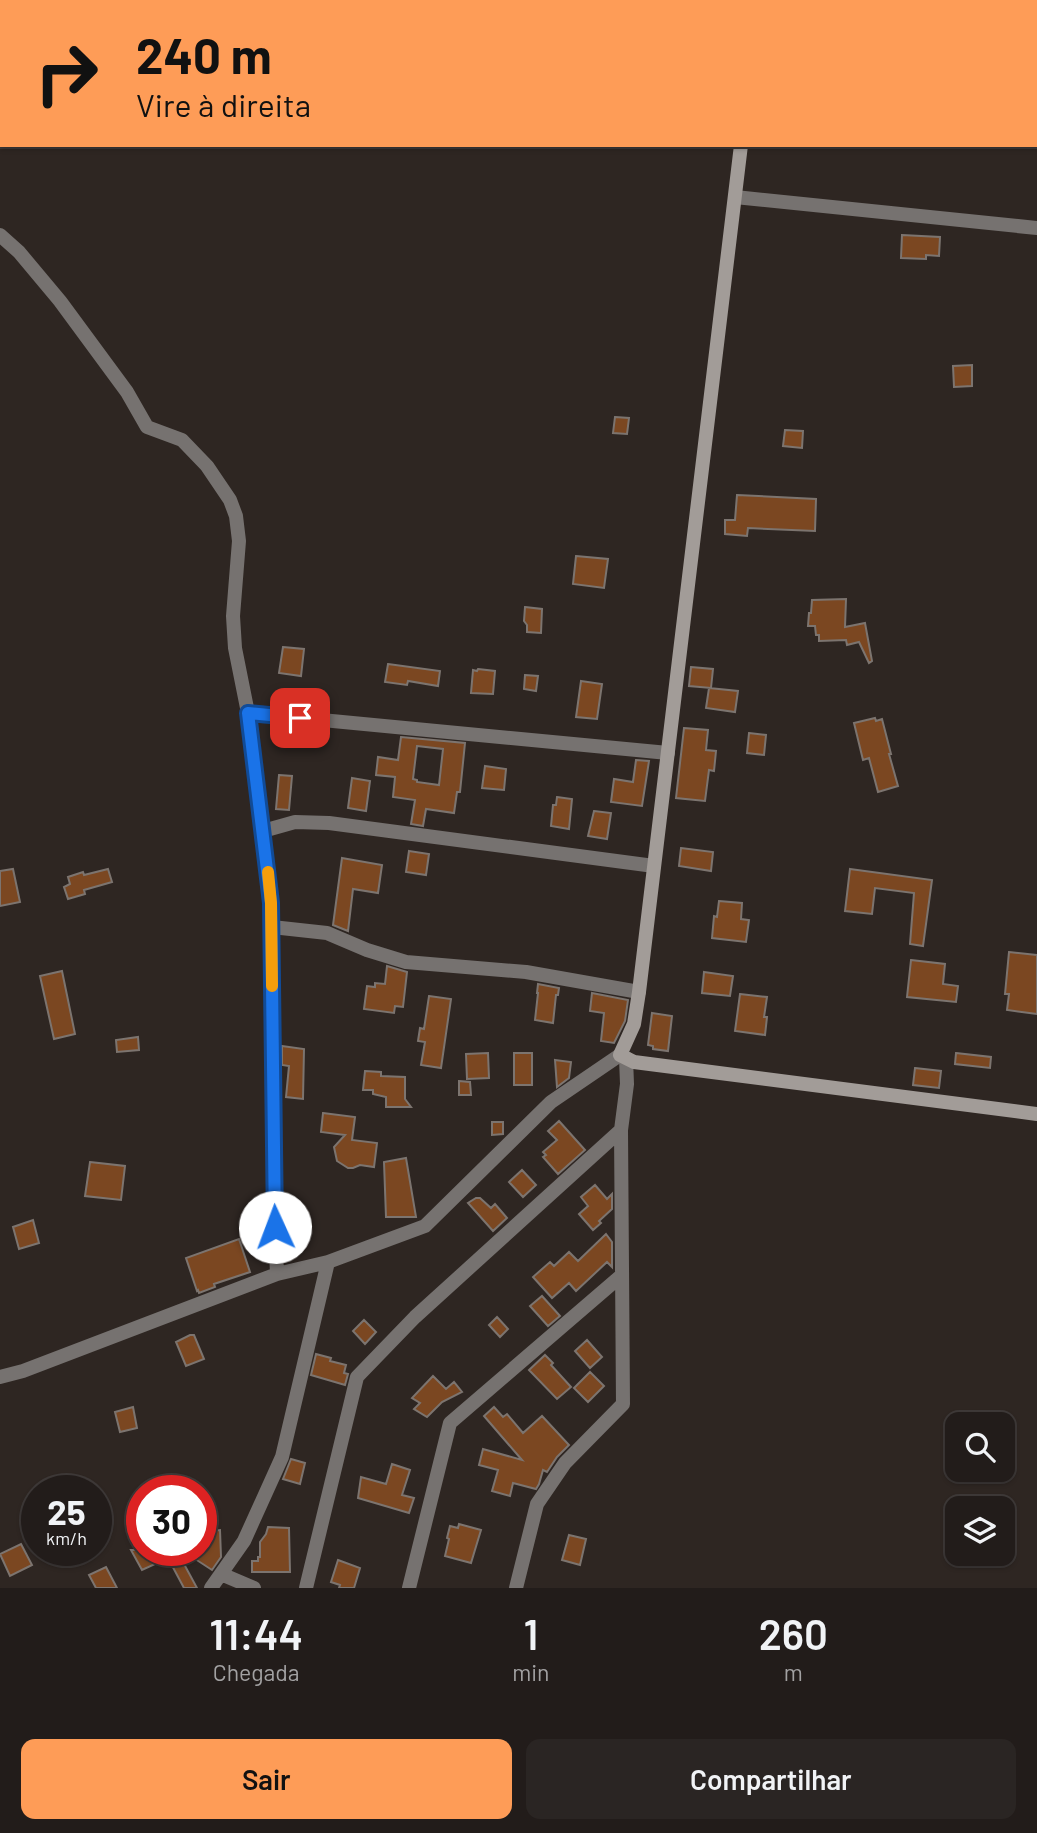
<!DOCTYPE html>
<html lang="pt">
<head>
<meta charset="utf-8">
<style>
	:root { --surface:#221c1a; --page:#2a2523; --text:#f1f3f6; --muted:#a2a1a2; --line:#3f3a39; --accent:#fe9c57 }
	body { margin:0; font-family:Barlow,sans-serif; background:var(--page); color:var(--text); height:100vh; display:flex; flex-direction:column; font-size:26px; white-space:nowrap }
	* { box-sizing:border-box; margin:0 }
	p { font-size:23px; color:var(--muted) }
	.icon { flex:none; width:38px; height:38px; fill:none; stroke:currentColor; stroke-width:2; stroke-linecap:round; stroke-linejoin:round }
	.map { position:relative; height:1588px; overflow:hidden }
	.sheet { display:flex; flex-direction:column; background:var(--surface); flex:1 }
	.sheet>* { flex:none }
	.hud { position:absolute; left:0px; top:0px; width:1038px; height:147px; box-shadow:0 2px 5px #0004,0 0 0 2px var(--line); background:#fe9c57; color:#111; overflow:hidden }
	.fabs { position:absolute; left:945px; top:1412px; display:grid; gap:14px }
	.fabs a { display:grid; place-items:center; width:70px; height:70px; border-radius:14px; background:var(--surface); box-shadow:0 2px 5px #0004,0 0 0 2px var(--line); font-size:35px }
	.speed { position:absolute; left:21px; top:1475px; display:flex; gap:14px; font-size:35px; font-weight:700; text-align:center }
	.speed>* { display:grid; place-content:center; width:91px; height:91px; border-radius:50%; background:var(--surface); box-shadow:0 2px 5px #0004,0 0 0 2px var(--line); line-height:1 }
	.speed small { font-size:18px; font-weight:400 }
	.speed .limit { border:10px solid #d22; background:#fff; color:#111 }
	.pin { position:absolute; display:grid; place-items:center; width:60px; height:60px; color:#fff; margin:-30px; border-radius:14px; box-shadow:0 4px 10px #0006 }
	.me { position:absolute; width:77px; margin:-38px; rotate:358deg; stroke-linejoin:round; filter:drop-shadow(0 0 5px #0008) }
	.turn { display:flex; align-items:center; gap:24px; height:147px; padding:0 21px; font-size:32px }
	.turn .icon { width:91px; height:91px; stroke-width:2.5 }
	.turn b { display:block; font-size:49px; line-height:60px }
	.eta { display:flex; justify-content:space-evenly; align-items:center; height:119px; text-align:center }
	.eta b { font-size:42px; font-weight:600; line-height:49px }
	.primary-button { display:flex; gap:14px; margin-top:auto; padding:14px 21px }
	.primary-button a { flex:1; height:80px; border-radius:14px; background:var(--accent); color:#111; font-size:28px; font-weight:600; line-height:80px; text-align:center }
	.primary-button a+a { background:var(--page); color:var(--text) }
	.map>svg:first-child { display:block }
	.building { fill:#7b4721; stroke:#7c746f; stroke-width:2; fill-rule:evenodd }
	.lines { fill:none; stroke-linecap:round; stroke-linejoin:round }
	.street { stroke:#767270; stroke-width:14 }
	.secondary { stroke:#a29c98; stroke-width:14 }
	.route-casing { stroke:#114b97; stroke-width:18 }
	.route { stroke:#1a73e8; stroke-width:12 }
	.slow { stroke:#f59e0b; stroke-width:12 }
</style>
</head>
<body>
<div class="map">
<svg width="1037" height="1588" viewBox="0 0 1037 1588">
	<rect width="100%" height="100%" fill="#2e2622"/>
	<path class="building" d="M902,235L940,237L939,256L926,255V259L901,258Z
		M972,365V386L954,387L953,366Z
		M615,417L629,418L627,434L613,433Z
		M785,430L803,431L802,448L783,446Z
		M737,495L816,499L815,531L748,528L747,536L725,534V520H735Z
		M576,556L608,559L604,588L573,584Z
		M846,599L845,627L865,623L872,661L869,663L859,642L847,645L846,640L819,641V635H816L815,626H808L809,613H811L812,600Z
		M525,607L542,609L541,633L527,632V625L524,621Z
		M283,647L304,649L301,676L279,673Z
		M388,664L440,671L438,686L408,681L407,685L385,682Z
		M691,667L713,669L711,688L689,686Z
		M478,669L495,671L493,694L471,693L473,670L477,671Z
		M525,675L538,676L536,691L524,689Z
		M581,681L602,684L597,719L576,717Z
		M709,688L738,691L735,712L706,708Z
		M875,718L876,721L882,719L891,754H889L898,786L878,792L869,758L863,760L854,723Z
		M684,728L708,730L706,750L716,751L714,771L709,770L705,801L676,798Z
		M749,733L766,735L764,755L747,753Z
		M401,737L465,743L460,792H457L454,813L426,809L423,826L411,824L415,800L393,797L395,777L376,775L378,757L398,760ZM417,746L443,749L439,785L417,782V780L413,779Z
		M636,760L649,761L642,806L611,802L614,779L633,782Z
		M485,766L506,769L504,790L482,788Z
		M279,775L292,776L289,810L276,809Z
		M352,778L370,781L366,811L348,808Z
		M557,797L572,799L569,829L551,826L553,805H556Z
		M594,811L611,813L607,839L588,836Z
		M681,848L713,852L711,871L679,866Z
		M409,851L429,854L426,875L406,872Z
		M342,858L382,865L378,893L353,889L348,931L333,925Z
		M13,869L20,902L0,906V871Z
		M108,869L112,882L84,890L85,894L68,899L64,887L70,884L68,877L83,872L84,875Z
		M850,869L932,880L923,946L910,944L914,893L875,888L872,914L845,911Z
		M719,901L742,903L741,919L749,920L746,942L712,938L714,916L717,917Z
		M1009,952L1037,955V1014L1007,1010L1009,994H1005Z
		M911,960L945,964L943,984L958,986L956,1002L907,997Z
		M387,966L407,972L403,1007L395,1006L394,1013L364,1009L367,986L375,987V983L385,984Z
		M62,971L75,1034L54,1039L40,976Z
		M704,972L733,976L730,996L702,993Z
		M538,984L559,988L558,995H556L553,1023L535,1020L538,993H537Z
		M592,993L628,1000L625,1021L614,1043L601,1041L604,1013L590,1011Z
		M740,994L767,997L764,1017H767L765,1035L735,1031Z
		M429,996L451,999L441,1068L421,1065L425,1042L418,1041L420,1028L424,1029Z
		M652,1013L672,1016L668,1051L653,1049V1046L648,1045Z
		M138,1037L139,1050L117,1052L116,1040Z
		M282,1046L304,1049L303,1099L286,1097L289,1066L282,1065Z
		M488,1053L489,1078L467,1079L466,1054Z
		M514,1053H532V1085H514Z
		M956,1053L991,1057L990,1068L955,1064Z
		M555,1060L571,1062L569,1078L557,1087Z
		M915,1068L941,1071L939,1088L913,1085Z
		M365,1071L381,1072V1076L405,1077V1099L411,1107H386V1097L373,1094V1090H363Z
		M459,1081L470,1082L471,1095H459Z
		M323,1113L355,1117L352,1140L377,1143L374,1167L360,1165L353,1168H348L337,1161L334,1147L345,1135L321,1132Z
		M559,1121L585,1150L558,1174L543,1157L546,1155L543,1152L557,1140L548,1131Z
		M492,1122H503V1134L492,1135Z
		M406,1158L416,1217H386L384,1162Z
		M90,1162L125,1166L121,1200L85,1196Z
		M522,1170L536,1185L523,1197L509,1182Z
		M595,1185L607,1199L612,1194V1209L599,1221L601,1223L593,1230L579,1214L588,1206L581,1197Z
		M476,1198H480L491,1208L495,1204L507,1218L493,1231L468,1203Z
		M33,1220L39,1243L19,1249L13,1227Z
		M606,1234L612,1242V1267L607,1262L576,1291L569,1283L552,1298L533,1277L550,1262L554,1266L569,1252L578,1261Z
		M239,1239L250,1272L214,1284L215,1287L199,1293L198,1290L197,1291L186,1258Z
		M542,1296L560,1316L548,1326L530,1306Z
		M497,1317L508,1329L500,1337L489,1325Z
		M364,1320L376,1332L365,1344L353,1331Z
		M190,1335H194L204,1359L186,1366L176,1342Z
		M587,1340L602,1357L590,1368L575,1351Z
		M316,1354L331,1358L330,1361L346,1365L344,1373L348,1374L345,1385L311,1375Z
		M545,1355L553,1363L551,1365L571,1387L557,1399L529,1370Z
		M590,1372L604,1386L588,1402L574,1388Z
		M433,1376L446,1389L454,1382L462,1392L442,1402L427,1417L414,1409L420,1403L412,1398Z
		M133,1407L137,1428L120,1432L115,1412Z
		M494,1407L503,1417L507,1414L523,1433L542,1416L569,1445L557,1457L547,1472L543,1470L539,1484L536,1489L513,1483L510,1496L492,1491L498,1470L479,1465L483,1449L522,1460L484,1416Z
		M291,1459L305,1463L300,1484L283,1479Z
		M392,1464L410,1470L402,1495L414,1498L409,1513L358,1498L361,1477L386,1484Z
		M459,1524L481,1530L471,1563L445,1556L449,1539L447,1538L450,1526L458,1528Z
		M268,1527L289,1528L290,1572H252V1561H258V1557H260V1542L266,1534Z
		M220,1530L221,1557L212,1570L183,1551L178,1553L197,1588H184L168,1558L142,1570L131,1550H201V1532Z
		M569,1535L586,1539L580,1565L562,1560Z
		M21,1544L32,1565L10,1576L0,1554Z
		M55,1550H86L62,1563Z
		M338,1560L360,1568L354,1588H339L340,1585L331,1582Z
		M106,1567L117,1588H96L89,1575Z"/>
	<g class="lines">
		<path class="street" d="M735,197L1037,228
			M0,235L19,252L60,301L127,392L147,427L182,440L207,466L230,500L236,516L239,541L233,616L235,648L248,713L271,903L274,1204L277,1274
			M248,713L668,753
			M263,831L295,822L329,823L654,866
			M272,927L327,933L367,950L406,962L526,972L639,992
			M0,1377L23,1371L277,1274L328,1262L425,1226L551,1102L620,1055
			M221,1574L254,1588
			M211,1588L244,1541L282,1457L328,1262
			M306,1588L357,1377L415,1317L621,1130
			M409,1588L450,1423L622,1275
			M516,1588L537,1504L565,1463L623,1404L621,1130L627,1084L626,1058"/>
		<path class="secondary" d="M758,2V0
			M741,145L639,992L634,1024L620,1055L634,1062L1037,1114"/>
	</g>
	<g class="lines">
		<defs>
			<path id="route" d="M275,1227L271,903L248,713L300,718"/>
		</defs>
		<use href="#route" class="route-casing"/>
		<use href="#route" class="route"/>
		<path class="slow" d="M268,872L271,903L272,986"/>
	</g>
</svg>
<div class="fabs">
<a><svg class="icon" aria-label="search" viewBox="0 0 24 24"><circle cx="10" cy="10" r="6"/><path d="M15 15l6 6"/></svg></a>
<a><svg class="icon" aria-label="layers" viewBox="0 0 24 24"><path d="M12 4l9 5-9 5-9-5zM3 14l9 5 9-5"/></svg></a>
</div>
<div class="speed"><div>25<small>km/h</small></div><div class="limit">30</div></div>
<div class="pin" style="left:300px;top:718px;background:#d93025"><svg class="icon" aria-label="arrive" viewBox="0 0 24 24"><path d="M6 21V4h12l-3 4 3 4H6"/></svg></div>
<svg class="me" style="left:275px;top:1227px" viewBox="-20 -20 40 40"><circle r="19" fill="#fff"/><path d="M0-13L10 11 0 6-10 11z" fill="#1a73e8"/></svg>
<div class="hud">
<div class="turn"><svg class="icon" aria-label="right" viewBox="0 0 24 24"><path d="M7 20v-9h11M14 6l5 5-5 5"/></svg><div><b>240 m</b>Vire à direita</div></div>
</div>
</div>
<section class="sheet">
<div class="eta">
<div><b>11:44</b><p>Chegada</p></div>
<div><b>1</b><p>min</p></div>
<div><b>260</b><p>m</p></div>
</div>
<div class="primary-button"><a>Sair</a><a>Compartilhar</a></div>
</section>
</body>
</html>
